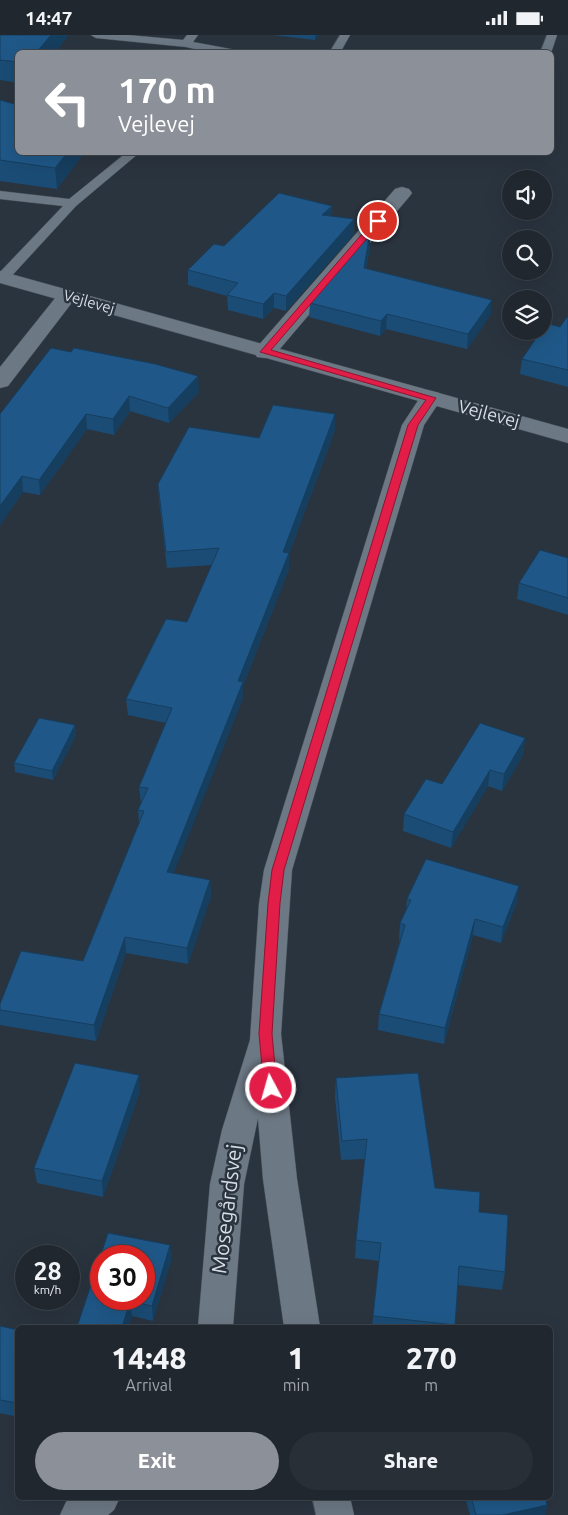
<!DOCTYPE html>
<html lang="en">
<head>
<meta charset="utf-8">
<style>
	:root { --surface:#20272f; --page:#282f37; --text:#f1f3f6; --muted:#a2a5aa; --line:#3d444b; --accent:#8c9099 }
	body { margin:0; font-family:Ubuntu,sans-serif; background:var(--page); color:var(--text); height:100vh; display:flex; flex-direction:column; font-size:19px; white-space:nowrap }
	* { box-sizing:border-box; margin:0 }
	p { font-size:16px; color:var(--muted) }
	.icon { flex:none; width:28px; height:28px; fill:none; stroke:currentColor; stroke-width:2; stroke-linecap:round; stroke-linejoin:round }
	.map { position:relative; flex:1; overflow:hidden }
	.panel { position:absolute; left:15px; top:1290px; width:538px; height:175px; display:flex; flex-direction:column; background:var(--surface); border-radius:8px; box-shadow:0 5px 20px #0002,0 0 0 1px var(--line) }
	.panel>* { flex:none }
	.hud { position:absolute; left:15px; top:15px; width:539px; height:105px; border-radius:8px; box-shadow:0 5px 20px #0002,0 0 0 1px var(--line); background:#8c9099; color:#fff; overflow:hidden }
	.buttons { position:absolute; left:502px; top:135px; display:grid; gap:10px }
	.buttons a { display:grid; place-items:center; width:50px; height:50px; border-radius:50%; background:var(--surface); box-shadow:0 5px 20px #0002,0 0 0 1px var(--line); font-size:25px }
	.speed { position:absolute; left:15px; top:1210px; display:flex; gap:10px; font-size:25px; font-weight:700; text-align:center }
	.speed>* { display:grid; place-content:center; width:65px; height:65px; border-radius:50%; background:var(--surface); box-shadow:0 5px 20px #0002,0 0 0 1px var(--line); line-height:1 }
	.speed small { font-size:12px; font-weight:400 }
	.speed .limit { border:8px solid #d22; background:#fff; color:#111 }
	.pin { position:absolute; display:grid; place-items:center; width:42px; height:42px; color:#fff; margin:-21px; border:2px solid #fff; border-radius:50%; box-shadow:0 1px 5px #0007 }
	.me { position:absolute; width:55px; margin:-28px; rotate:354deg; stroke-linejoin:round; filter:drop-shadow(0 0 4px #0008) }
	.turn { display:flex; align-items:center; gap:18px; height:105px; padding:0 20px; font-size:22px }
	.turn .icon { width:65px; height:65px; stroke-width:2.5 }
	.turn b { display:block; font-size:35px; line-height:42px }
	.eta { display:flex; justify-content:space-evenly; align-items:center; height:85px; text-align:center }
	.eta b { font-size:30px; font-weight:800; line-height:35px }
	.primary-button { display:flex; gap:10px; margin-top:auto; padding:10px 20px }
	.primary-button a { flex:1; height:58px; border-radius:30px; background:var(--accent); color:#fff; font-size:20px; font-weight:800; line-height:58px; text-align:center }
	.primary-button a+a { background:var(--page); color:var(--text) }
	.status { display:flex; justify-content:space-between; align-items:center; height:35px; padding:0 25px; background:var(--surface); direction:ltr }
	.status svg { height:14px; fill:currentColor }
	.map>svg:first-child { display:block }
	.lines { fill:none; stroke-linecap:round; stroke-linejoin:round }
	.service-casing { stroke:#49525a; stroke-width:1 }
	.minor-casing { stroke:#49525a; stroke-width:1 }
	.tertiary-casing { stroke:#49525a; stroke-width:1 }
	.service { fill:#6c7884; fill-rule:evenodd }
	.minor { fill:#6c7884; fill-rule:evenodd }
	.tertiary { fill:#6c7884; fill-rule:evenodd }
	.wall { fill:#1b4c75 }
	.shaded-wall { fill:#163e5f }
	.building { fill:#1f5888; stroke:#163e5f; fill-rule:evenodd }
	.route { fill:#e11d48; stroke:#92132f }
	.labels { text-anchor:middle; stroke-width:5; stroke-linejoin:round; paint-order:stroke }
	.far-street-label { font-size:15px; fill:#d6dde4; stroke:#2a343f }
	.street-label { font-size:18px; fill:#d6dde4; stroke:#2a343f }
	.near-street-label { font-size:21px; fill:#d6dde4; stroke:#2a343f }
</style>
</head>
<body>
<div class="status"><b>14:47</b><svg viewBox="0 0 49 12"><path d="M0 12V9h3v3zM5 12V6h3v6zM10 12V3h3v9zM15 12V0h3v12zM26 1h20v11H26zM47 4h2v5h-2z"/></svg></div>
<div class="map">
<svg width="568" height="1480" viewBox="0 0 568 1480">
	<rect width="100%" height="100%" fill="#2a343f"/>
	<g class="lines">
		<defs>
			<path id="service" d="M91,0H128L183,5L187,0H198L193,7L236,15L241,18H213L186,12L96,3Z
				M340,0H350L340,18H329Z
				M547,0H557L551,18H540Z
				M126,118H139L76,171L7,246H0V237L63,171L0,164V156L69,164Z"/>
			<path id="minor" d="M402,152L409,154L412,158L409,162L273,322L265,323L257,322L254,317L257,312L395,154Z
				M67,255L74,257L77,261L8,351L0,353V332L60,257Z
				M431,356L439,358L442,363L424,390L292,835L281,999L297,1144L320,1292H284L263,1144L258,1083L244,1149L233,1292H198L210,1149L222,1095L250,1005L259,869L264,835L402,390L423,358Z
				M71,1462H120L114,1475L108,1480H60L66,1467Z
				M312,1462H350L354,1480H316Z"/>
			<path id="tertiary" d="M0,236L568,394V408L0,248Z"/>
		</defs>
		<use href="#service" class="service-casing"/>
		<use href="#minor" class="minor-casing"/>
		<use href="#tertiary" class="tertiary-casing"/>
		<use href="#service" class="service"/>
		<use href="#minor" class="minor"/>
		<use href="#tertiary" class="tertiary"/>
	</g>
	<path class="wall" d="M0,0L18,18V48L0,45Z
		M273,0H319L315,5Z
		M0,65L84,118L57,154L0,146Z
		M332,171L331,181L354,199L286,276L274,273L263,284L228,275L227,261L188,250V235L224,211Z
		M370,211L366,234L491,279L467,314L386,294L380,301L309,282L310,268Z
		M568,282V352L520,339L522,324L560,292Z
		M51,313L199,357L169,388L130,376L114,400L87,394L40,460L23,457L0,490V379Z
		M335,379V395L289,519V534L243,651V663L173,838L210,845L211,861L188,929L126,918L96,1006L0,990V969L83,926L139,788L138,775L141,768L139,752L166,688L128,680L126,664L187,587L212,530L167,533L159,465L158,449L259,403Z
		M568,523V580L517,564L519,548Z
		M75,690L76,700L53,745L15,737L14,728Z
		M525,703L523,720L502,756L488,751L451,813L403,796L404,779L442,749Z
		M407,864L517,867L501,908L473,900L444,1009L378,995L379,979L400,905H399L400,888L406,875Z
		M336,1043L435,1153L479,1177L505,1237L502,1255L458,1250L455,1292H372L379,1226L355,1223L356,1205L365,1124L341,1125L335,1062Z
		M140,1056L103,1162L37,1148L34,1133Z
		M170,1210L171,1225L153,1286L132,1281L128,1292H77Z
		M0,1291L18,1295V1382L0,1378Z
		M465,1462H545L547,1470L545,1480H470Z"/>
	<path class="shaded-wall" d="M51,0H69L55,18H36Z
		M315,0H319L315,5Z
		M67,118H84L57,154L55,133Z
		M332,171L331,186L322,180Z
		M354,184V199L286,276V261Z
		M370,197V211L363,248L364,233Z
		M274,258V273L263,284V269Z
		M492,265L491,279L467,314L468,299Z
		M387,279L386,294L380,301L381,286Z
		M198,341L199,357L169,388L168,373Z
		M129,361L130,376L114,400L113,384Z
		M86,379L87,394L40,460L39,445Z
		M335,379V395L289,519V534L243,651V663L168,853L167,837L238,646L283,517Z
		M22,441L23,457L0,490V471Z
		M75,690L76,700L53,745L52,736Z
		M525,703L523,720L502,756L504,739Z
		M490,735L488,751L451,813L453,797Z
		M210,845L211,861L188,929L187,913Z
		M519,851L517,867L501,908L503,892Z
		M475,884L473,900L444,1009L445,993Z
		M125,902L126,918L96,1006L94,990Z
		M139,1040L140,1056L103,1162L102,1146Z
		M170,1210L171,1225L153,1286L152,1271Z
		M130,1266L132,1281L128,1292H122Z
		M547,1470L545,1480H503Z"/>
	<path class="building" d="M0,0H51L36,18H18V27L0,25Z
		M0,65L18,70V118H67L55,133L0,125Z
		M279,158L332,171L322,180L354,184L286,261L274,258L263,269L227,260L238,248L188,235L214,209L224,211Z
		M370,197L364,233L492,265L468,299L387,279L381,286L310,268Z
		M567,282H568V335L522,324L541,296H544V292L546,288L560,292Z
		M51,313L71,317L74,313L155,329L198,341L168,373L129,361L113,384L86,379L39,445L22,441L0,471V379Z
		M273,370L335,379L283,517L289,518L238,646L243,647L167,837L210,845L187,913L125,902L94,990L0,975V969L21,916L83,926L144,776L138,775L148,753L139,752L172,673L126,664L166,584L187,587L219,513L166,517L158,449L189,392L259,403Z
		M540,515L568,523V563L519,548Z
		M39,683L75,690L52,736L14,728Z
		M480,688L525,703L504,739L490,735L453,797L404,779L426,744L442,749Z
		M426,824L519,851L503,892L475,884L445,993L379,979L405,890L400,888L411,865L407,864Z
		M75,1028L139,1040L102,1146L34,1133Z
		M418,1038L435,1153L480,1157L479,1177L508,1180L505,1237L459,1231L455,1290L373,1281L381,1208L356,1205L367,1104L342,1106L336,1043Z
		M108,1198L170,1210L152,1271L130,1266L122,1292H77ZM101,1221H144V1264H101Z
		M0,1291L18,1295V1368L0,1365Z
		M471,1462H545L547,1470L503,1480H476Z"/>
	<path class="route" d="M375,184L382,186L271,315L436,363L418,390L284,835L280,868L272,999L277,1053L276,1057L271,1059L266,1057L264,1053L259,999L268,868L272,835L408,390L426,365L260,317Z"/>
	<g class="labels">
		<g class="far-street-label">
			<text transform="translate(89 267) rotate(16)" y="5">Vejlevej</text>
		</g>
		<g class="street-label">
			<text transform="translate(489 379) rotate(15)" y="6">Vejlevej</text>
		</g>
		<g class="near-street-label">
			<text transform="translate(227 1174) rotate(-83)" y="7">Mosegårdsvej</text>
		</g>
	</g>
</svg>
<div class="buttons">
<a><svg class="icon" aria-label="sound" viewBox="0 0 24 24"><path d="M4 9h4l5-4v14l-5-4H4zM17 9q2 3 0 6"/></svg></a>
<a><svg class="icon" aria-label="search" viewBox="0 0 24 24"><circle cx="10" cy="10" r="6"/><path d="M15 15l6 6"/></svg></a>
<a><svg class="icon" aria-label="layers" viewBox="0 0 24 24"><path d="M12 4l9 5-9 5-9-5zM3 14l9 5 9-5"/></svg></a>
</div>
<div class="speed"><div>28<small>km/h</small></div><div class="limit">30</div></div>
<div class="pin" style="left:378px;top:186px;background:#d93025"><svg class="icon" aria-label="arrive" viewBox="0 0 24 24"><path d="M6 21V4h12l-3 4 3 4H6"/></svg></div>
<svg class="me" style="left:271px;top:1053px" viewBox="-20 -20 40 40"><circle r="17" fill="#e11d48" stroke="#fff" stroke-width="3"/><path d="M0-11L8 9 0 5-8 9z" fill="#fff"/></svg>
<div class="hud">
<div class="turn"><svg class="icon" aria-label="left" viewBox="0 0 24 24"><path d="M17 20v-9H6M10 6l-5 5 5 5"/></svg><div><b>170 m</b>Vejlevej</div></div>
</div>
<section class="panel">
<div class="eta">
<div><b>14:48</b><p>Arrival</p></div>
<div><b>1</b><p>min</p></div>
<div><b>270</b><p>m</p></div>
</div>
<div class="primary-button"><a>Exit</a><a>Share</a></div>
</section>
</div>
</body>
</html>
